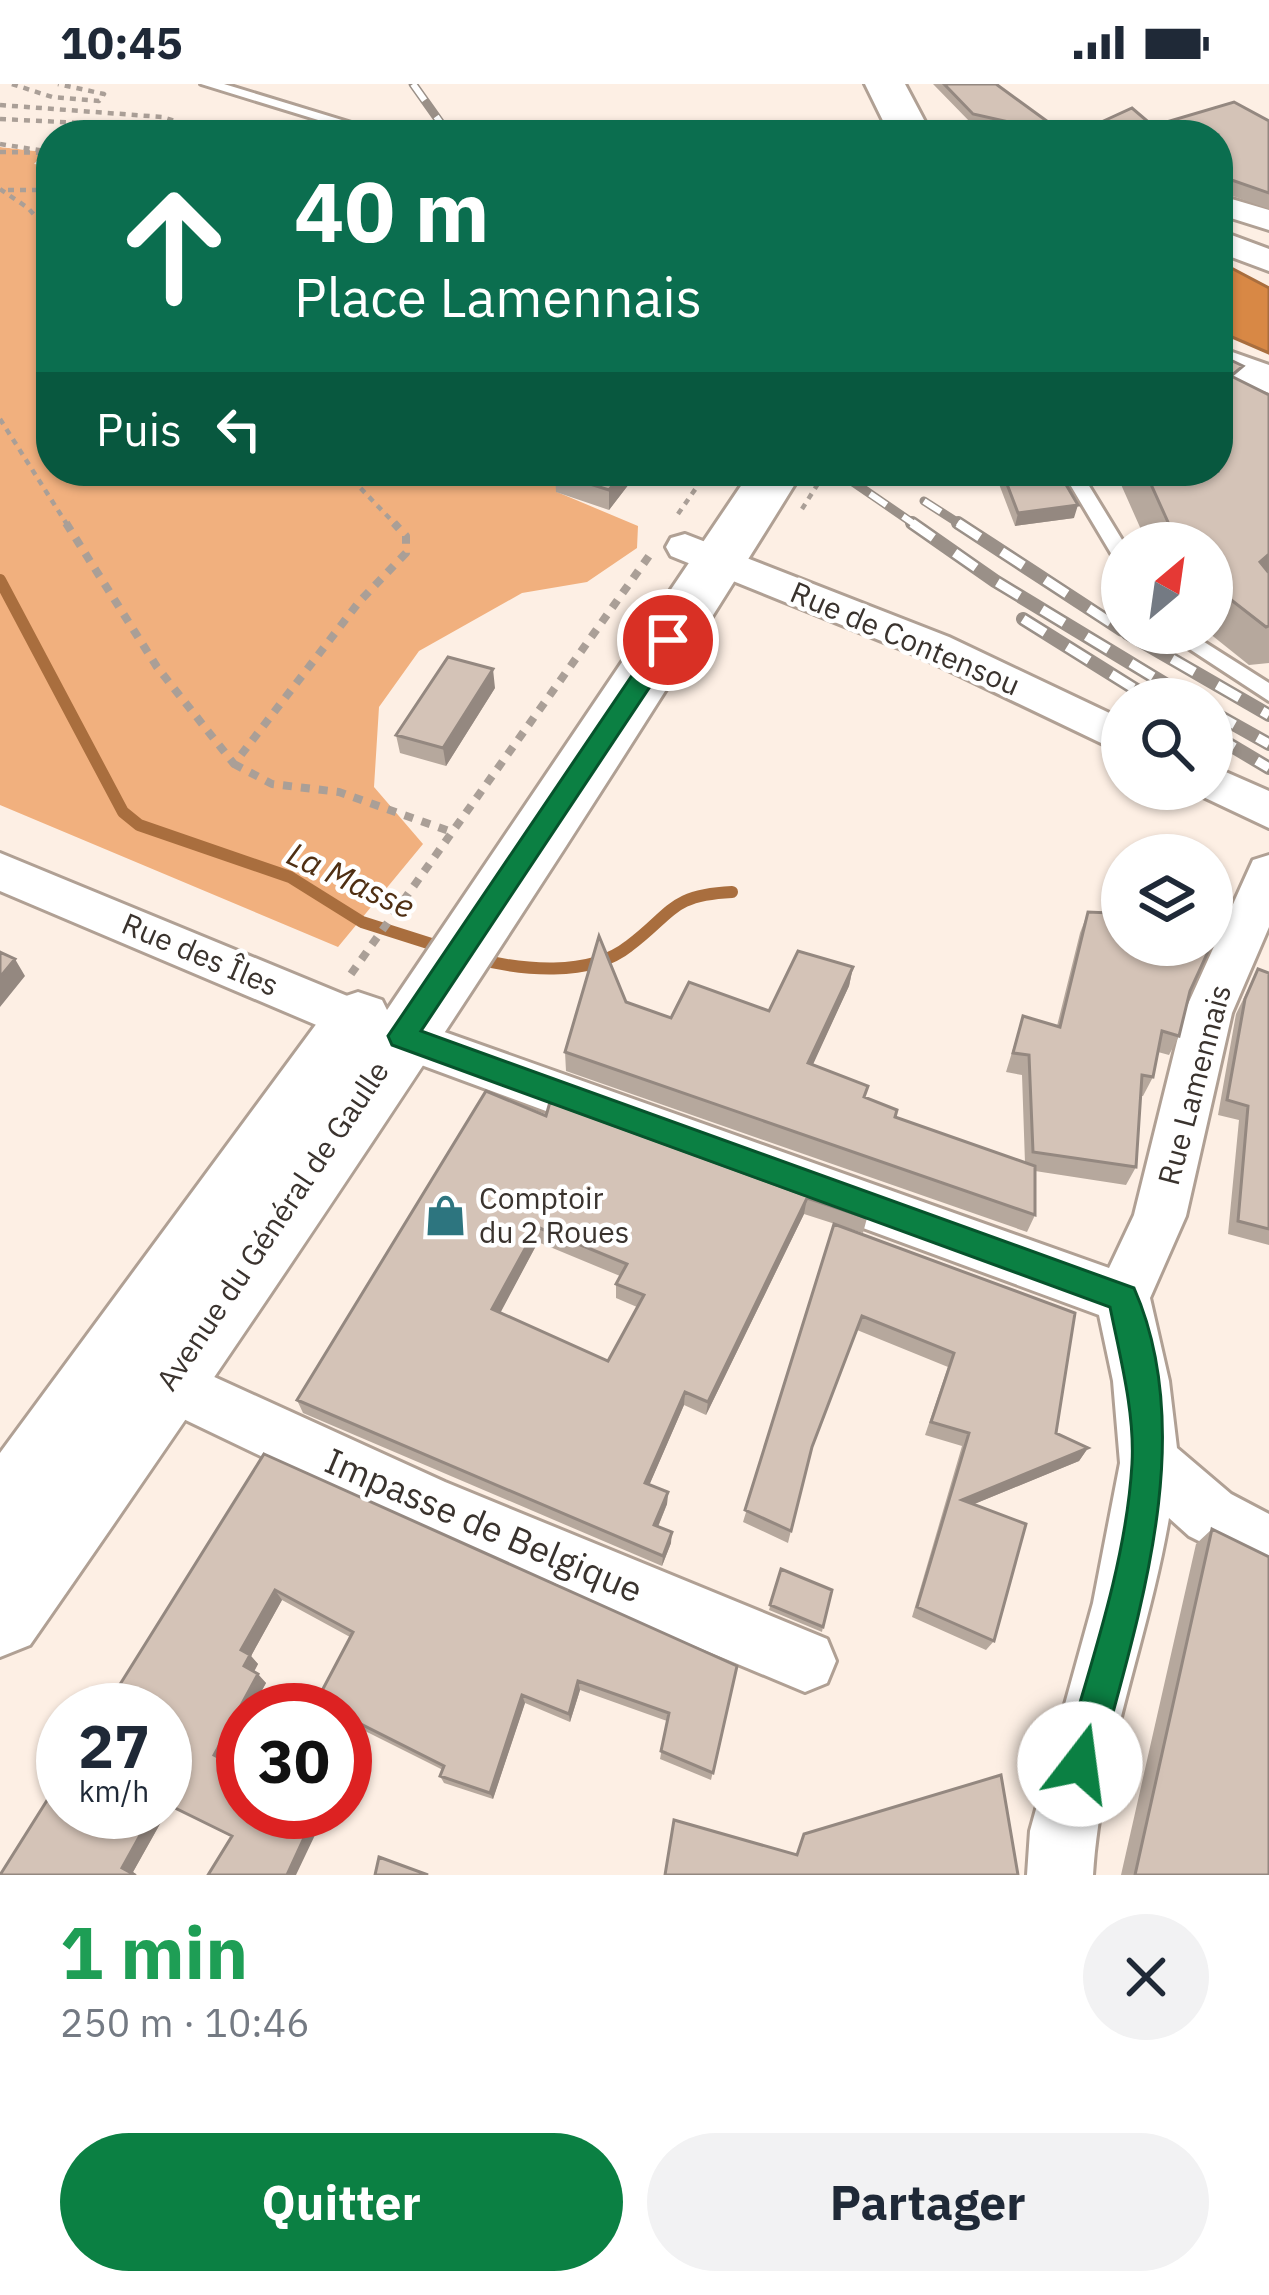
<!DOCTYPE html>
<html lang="fr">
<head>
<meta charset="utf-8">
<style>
	:root { --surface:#fff; --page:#f2f2f3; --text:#1f2937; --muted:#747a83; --accent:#0b8043 }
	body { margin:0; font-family:"IBM Plex Sans",sans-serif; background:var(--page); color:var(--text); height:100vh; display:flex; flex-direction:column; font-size:45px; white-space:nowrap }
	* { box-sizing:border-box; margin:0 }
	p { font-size:39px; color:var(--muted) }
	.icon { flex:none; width:66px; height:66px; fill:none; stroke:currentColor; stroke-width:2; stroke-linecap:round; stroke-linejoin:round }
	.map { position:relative; height:1791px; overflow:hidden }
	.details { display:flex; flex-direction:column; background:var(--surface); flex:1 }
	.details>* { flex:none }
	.hud { position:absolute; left:36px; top:36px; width:1197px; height:366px; border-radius:48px; box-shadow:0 3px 9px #0004; background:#0b6e4f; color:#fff; overflow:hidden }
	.needle { width:78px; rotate:29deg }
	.fabs { position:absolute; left:1101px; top:438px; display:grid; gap:24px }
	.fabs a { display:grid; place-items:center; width:132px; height:132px; border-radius:50%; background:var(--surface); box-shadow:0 3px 9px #0004; font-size:60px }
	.speed { position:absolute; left:36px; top:1599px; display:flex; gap:24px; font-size:60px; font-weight:700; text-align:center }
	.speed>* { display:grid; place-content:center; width:156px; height:156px; border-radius:50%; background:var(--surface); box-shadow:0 3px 9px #0004; line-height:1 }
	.speed small { font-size:30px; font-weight:400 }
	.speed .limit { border:18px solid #d22; background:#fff; color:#111 }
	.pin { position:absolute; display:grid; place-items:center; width:102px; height:102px; color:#fff; margin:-51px; border:6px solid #fff; border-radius:50%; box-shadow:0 3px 12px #0007 }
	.me { position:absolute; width:132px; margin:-66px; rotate:15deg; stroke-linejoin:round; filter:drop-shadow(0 0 9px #0008) }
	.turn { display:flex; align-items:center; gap:42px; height:252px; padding:0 60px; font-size:54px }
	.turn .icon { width:156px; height:156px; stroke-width:2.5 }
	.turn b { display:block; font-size:84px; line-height:102px }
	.then { display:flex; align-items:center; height:114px; padding:0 60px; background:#0003; gap:24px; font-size:45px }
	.round { display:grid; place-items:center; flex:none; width:126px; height:126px; border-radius:63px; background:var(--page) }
	.summary { display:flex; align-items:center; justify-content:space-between; height:204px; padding:0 60px }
	h1 { font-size:72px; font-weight:800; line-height:90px; color:#1e9e55 }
	.cta { display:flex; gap:24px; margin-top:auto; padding:24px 60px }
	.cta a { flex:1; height:138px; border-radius:72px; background:var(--accent); color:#fff; font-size:48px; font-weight:800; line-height:138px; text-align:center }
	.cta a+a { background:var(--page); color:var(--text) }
	.status { display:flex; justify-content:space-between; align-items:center; height:84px; padding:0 60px; background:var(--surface); direction:ltr }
	.status svg { height:33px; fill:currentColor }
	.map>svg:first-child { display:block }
	.green { fill:#f1b07e }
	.water { fill:#d88845; stroke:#a96e3e; stroke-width:3 }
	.pier { fill:#fdefe4 }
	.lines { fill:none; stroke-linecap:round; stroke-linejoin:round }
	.stream { stroke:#a96e3e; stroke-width:12 }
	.service-casing { stroke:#b0a094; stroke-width:6 }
	.minor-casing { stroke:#b0a094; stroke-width:6 }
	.tertiary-casing { stroke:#b0a094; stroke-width:6 }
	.secondary-casing { stroke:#b0a094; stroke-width:6 }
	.path-far1 { stroke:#aa9f97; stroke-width:4.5; stroke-dasharray:6 6; stroke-linecap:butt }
	.path { stroke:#aa9f97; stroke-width:8; stroke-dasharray:9 9; stroke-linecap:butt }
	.service { fill:#fff; fill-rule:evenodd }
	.minor { fill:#fff; fill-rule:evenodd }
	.tertiary { fill:#fff; fill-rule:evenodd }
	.secondary { fill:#fff; fill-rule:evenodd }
	.rail-far1-casing { stroke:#9a9088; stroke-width:9 }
	.rail-casing { stroke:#9a9088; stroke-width:14 }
	.rail-far1 { stroke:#fff; stroke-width:6; stroke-dasharray:20; stroke-linecap:butt }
	.rail { stroke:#fff; stroke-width:9; stroke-dasharray:26; stroke-linecap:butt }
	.path-bridge { stroke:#aa9f97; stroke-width:4.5; stroke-dasharray:6 6; stroke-linecap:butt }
	.wall { fill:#b6a89d; fill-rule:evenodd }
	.shaded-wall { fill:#948880 }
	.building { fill:#d4c3b7; stroke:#948880; stroke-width:3; fill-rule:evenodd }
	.route { fill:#0b8043; stroke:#07532c; stroke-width:3 }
	.labels { text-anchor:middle; stroke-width:9; stroke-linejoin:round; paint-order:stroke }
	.street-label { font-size:30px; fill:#3a332e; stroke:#fff }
	.poi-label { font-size:30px; fill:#3a332e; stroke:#fff; text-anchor:start }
	.water-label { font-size:33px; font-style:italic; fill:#4f2f13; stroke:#fff }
	.near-street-label { font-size:36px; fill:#3a332e; stroke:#fff }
</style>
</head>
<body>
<div class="status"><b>10:45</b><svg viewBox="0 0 49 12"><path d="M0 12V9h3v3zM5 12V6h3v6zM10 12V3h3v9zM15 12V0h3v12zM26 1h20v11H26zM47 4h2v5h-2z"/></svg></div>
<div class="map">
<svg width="1269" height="1791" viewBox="0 0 1269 1791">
	<rect width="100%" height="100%" fill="#fdefe4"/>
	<path class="green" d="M0,63L45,68L34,80L51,82V387H573L557,408L638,442L637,464L587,498L522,509L419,567L379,623L374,703L423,760L338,863L0,721Z"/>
	<path class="water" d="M1218,177L1269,204V269L1218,247Z"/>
	<path class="pier" d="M0,33L66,40H67L63,51H51V64L45,68L0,63Z"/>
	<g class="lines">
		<path class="stream" d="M0,496L123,728L139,741L290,793L362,838L447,865
			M474,874C520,886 589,894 629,862C673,829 670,811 732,808"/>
		<defs>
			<path id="service" d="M201,0H224L391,51H367Z
				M902,42L959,46L967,51L897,50V44Z
				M1062,387H1080L1124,459L1122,478L1115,476Z
				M1165,549H1190L1269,599V617Z"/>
			<path id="minor" d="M1218,111L1269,126V146L1218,130Z
				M1218,146L1269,165V187L1218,168Z
				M685,450L949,553L1122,635V669L921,573L671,472L666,463L671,454Z
				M1212,682L1269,707V744L1197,710L1194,705H1212Z
				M0,769L374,923L1109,1184L1134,1131L1184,929L1253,776L1269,771V843L1232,929L1186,1132L1150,1214L1169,1297L1177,1364L1231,1410L1269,1430V1492L1189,1452L1169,1434C1149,1552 1100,1674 1093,1791H1027L1030,1747L1093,1519L1120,1379L1113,1297L1099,1231L340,951L0,807Z
				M166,1271L445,1398L827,1555L836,1577L827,1599L805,1608L405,1441L146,1317L138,1298L146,1279Z"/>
			<path id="tertiary" d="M1218,263L1269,281V309L1218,291Z"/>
			<path id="secondary" d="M865,0H905L932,51H890Z
				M751,387H803C556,786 298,1176 30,1561L0,1573V1369L334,916L358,908L382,916L387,926Z"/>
		</defs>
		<use href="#service" class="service-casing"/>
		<use href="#minor" class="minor-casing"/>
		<use href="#tertiary" class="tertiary-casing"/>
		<use href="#secondary" class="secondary-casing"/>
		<path class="path-far1" d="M12,0L52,13L99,17L104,10L58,0
			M0,21L162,33L175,37L176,43
			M0,35L267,48
			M0,60L51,68
			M0,68L50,69
			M0,105L28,124L51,150
			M8,106H51
			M0,335L68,442
			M344,387L397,442
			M678,430L708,387"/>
		<path class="path" d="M66,439L157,583L234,680L359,518L406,469V452L394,439
			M234,680L272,700L339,708L455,749
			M351,890L649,472"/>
		<use href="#service" class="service"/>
		<use href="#minor" class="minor"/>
		<use href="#tertiary" class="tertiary"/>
		<use href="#secondary" class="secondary"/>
		<defs>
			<path id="rail-far1" d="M413,0L440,38
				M837,387L917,442
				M924,417L963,442"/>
			<path id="rail" d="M912,439L995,497L1190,615
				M958,439L1122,546
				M1023,535L1151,615
				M1127,549L1269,631
				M1212,628L1269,660
				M1212,650L1269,684"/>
		</defs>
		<use href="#rail-far1" class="rail-far1-casing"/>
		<use href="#rail" class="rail-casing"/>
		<use href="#rail-far1" class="rail-far1"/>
		<use href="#rail" class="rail"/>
		<path class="path-bridge" d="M802,425L826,387"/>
	</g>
	<path class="wall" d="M933,0H996L1066,51H1018L972,40Z
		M1269,37V125L1219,107L1218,51L1153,42Z
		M1238,295L1269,311V579L1249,581L1209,549H1212V459H1147L1115,387H1218Z
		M556,387H639L609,426L556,408L555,389Z
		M994,387H1058L1074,434L1015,442Z
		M495,604L446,682L400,669L396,651Z
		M1088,828L1190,907L1179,952L1169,971L1158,968L1153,993L1143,1012H1141L1136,1083L1126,1101L1035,1087V1131L1027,1148L566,987L565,968L626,918L671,934L769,927L853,883L849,902L812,981L895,1033L1025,1079L1022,991L1006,988L1023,932L1057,942L1080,849Z
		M1258,885L1269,889V1161L1228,1150L1239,1036L1218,1031L1236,930Z
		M546,1032L867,1134L863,1149L804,1130L706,1331L684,1321L649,1401L668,1408L667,1420L658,1443L671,1459L662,1482L303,1329L297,1316ZM538,1158L620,1192L616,1200V1214L637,1223L608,1277L500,1228Z
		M834,1140L1056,1349L1088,1364L1079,1377L974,1420L994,1557L986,1566L912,1533L962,1362L925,1351L948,1283L857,1246L809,1372L788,1459L743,1438Z
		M264,1370L737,1582L711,1696L660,1675L667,1637L580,1606L570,1638L525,1619L493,1715L444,1699L440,1692L443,1686L345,1637V1626H324L316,1618L350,1553L282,1516L251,1572L258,1580L254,1588L266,1599L251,1626H243V1641L223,1676L243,1728H322L325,1730L232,1753L170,1722L133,1788L0,1791Z
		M1212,1445L1269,1791H1121L1196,1460Z
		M781,1485L823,1543L822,1548L769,1526Z"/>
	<path class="shaded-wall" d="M624,387H639L609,426V406Z
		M1078,421L1074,434L1015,442L1018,429Z
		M1269,470V496L1260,478Z
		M493,585L495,604L446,682L443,664Z
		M15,875L25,892L0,923V893Z
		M853,883L849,902L805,998L808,979Z
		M807,1114L804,1130L706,1331L708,1318Z
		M537,1143L538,1158L495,1239L492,1225Z
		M685,1308L684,1321L645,1411V1399Z
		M1088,1364L1079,1377L955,1428L962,1416Z
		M668,1408L667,1420L654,1452V1441Z
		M672,1448L671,1459L662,1482L663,1472Z
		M275,1506L282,1516L251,1572L258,1580L252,1591L244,1582L241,1566Z
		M258,1590L266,1599L251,1626H243V1641L222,1678L214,1671Z
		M578,1597L580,1606L570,1638L569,1630Z
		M522,1611L525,1619L493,1715L490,1709Z
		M165,1719L170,1722L133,1788L137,1791H135L122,1784L153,1728H165Z
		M316,1728L325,1730L296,1791H287Z"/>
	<path class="building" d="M944,0H996L1066,51L973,30Z
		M1234,18L1269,37V109L1223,93L1218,97V51H1073L1132,24L1153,42Z
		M1218,270L1243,282L1231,292L1269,311V470L1260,478L1269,489V542L1266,543L1212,501V459H1180L1172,447L1145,387H1218Z
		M556,387H624L609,406L555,389Z
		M1002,387H1058L1078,421L1018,429Z
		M448,573L493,585L443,664L396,651Z
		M1122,809V861H1211L1190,907L1179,952L1162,947L1153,993L1142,991L1136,1083L1033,1068L1029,971L1013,969L1023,932L1060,943L1088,828L1110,829Z
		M1212,814L1229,821L1212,858Z
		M599,852L626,918L671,934L689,898L769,927L798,867L853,883L808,979L868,1002L864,1013L897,1026L895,1033L1035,1082V1131L565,968Z
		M0,868L15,875L0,893Z
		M1258,885L1269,889V1145L1238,1137L1248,1022L1227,1016L1245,915Z
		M486,1007L546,1032L550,1018L867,1134L807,1114L708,1318L685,1308L645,1399L668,1408L654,1441L672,1448L663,1472L297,1316ZM537,1143L627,1180L616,1200L644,1211L608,1277L492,1225Z
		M834,1140L1075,1229L1056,1349L1088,1364L962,1416L1026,1440L994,1557L917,1523L969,1349L931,1338L954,1269L862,1232L812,1363L791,1447L745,1426Z
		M264,1370L737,1582L713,1689L661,1667L669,1629L578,1597L569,1630L522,1611L490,1709L440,1692L444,1682L345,1632V1626H333L316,1618L353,1548L275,1506L241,1566L250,1571L244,1582L258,1590L214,1671L243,1686V1728H316L287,1791H208L232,1752L165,1719V1626H104Z
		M1212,1445L1269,1473V1791H1135Z
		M781,1485L832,1506L823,1543L770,1521Z
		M63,1691V1728H153L122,1784L135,1791H0Z
		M1001,1691L1018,1791H665L674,1736L797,1771L804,1750Z
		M379,1773L428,1791H375Z"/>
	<path class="route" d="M668,548L680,556L677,562L421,947L1134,1204C1199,1351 1138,1534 1099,1680L1093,1693L1080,1699L1067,1693L1062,1680C1089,1584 1126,1481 1132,1380C1135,1329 1120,1273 1110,1223L392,961L388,952L660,550Z"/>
	<defs>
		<symbol id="shop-bare" viewBox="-9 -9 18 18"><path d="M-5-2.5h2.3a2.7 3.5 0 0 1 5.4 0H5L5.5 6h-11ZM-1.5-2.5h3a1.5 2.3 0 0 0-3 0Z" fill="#2d757f" stroke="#fff" stroke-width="2.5" paint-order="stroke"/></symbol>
	</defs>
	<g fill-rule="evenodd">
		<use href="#shop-bare" x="416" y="1102" width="59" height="59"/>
	</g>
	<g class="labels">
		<g class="street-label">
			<text transform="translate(905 555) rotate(23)" y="10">Rue de Contensou</text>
			<text transform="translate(200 871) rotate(23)" y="10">Rue des Îles</text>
			<text transform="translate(1195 1001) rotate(-75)" y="10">Rue Lamennais</text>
			<text transform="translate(273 1142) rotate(-56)" y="10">Avenue du Général de Gaulle</text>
		</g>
		<g class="poi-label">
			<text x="479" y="1125">Comptoir<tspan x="479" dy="34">du 2 Roues</tspan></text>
		</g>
		<g class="water-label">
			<text transform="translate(351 796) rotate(25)" y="12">La Masse</text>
		</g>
		<g class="near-street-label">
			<text transform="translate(484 1441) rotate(23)" y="13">Impasse de Belgique</text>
		</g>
	</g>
</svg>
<div class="fabs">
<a><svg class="needle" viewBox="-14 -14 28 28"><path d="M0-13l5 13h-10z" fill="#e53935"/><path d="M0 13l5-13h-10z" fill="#747a83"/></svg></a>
<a><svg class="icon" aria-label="search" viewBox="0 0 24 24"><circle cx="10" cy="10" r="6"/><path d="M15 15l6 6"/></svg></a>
<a><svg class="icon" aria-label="layers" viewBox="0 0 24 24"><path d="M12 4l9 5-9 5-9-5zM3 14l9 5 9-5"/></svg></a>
</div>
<div class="speed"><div>27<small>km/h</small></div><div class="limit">30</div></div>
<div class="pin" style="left:668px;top:556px;background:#d93025"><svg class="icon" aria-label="arrive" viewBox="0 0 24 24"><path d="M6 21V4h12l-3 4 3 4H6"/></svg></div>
<svg class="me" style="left:1080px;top:1680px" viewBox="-20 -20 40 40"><circle r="19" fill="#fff"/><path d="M0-13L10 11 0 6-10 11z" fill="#0b8043"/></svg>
<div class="hud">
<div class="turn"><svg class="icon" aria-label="ahead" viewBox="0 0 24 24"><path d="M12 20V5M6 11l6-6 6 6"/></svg><div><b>40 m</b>Place Lamennais</div></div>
<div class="then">Puis<svg class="icon" aria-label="left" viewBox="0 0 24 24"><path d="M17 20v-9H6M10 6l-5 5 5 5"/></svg></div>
</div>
</div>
<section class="details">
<div class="summary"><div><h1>1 min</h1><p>250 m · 10:46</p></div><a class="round"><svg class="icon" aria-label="close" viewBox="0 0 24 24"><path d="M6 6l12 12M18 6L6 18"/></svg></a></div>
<div class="cta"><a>Quitter</a><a>Partager</a></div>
</section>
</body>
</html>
